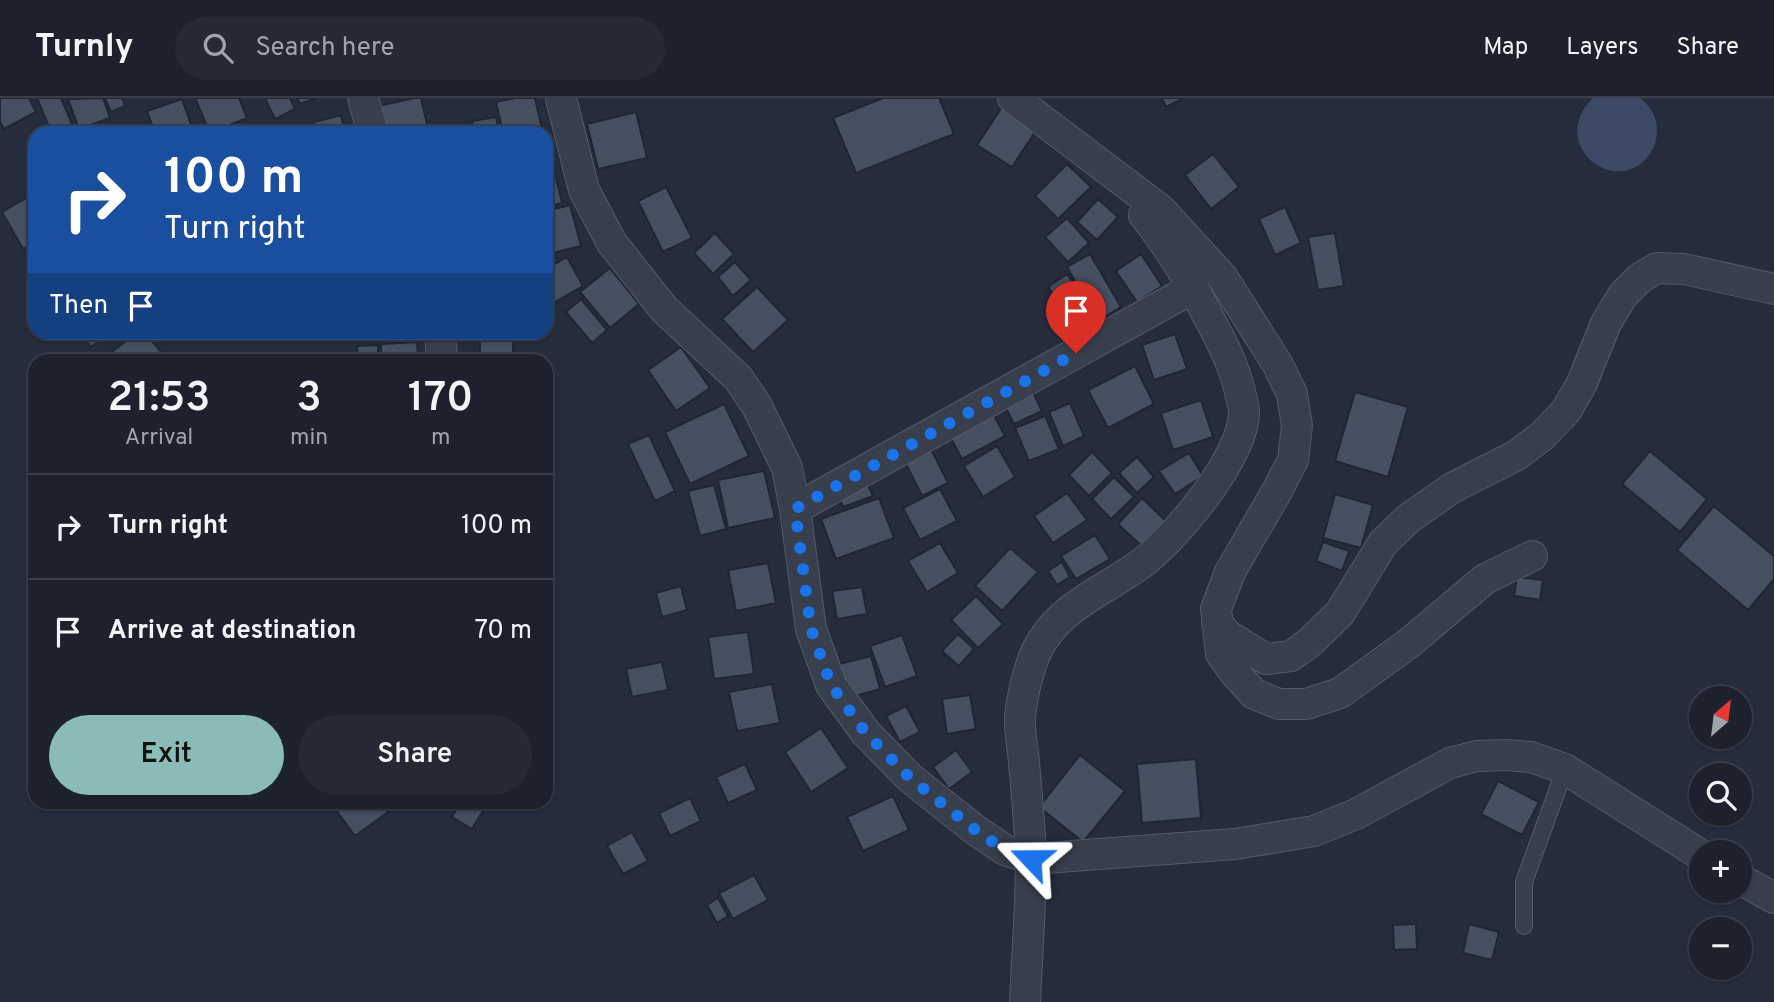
<!DOCTYPE html>
<html lang="en">
<head>
<meta charset="utf-8">
<style>
	:root { --surface:#1c212d; --page:#252935; --text:#f1f3f6; --muted:#a0a3aa; --line:#3a3e49; --accent:#8bbbb9 }
	body { margin:0; font-family:Overpass,sans-serif; background:var(--page); color:var(--text); height:100vh; display:flex; flex-direction:column; font-size:26px; white-space:nowrap }
	* { box-sizing:border-box; margin:0 }
	p { font-size:23px; color:var(--muted) }
	.icon { flex:none; width:38px; height:38px; fill:none; stroke:currentColor; stroke-width:2; stroke-linecap:round; stroke-linejoin:round }
	.map { position:relative; flex:1; overflow:hidden }
	.details { position:absolute; left:28px; top:256px; width:525px; height:455px; display:flex; flex-direction:column; background:var(--surface); border-radius:21px; box-shadow:0 2px 5px #0004,0 0 0 2px var(--line) }
	.details>* { flex:none }
	.top-card { position:absolute; left:28px; top:28px; width:525px; height:214px; border-radius:21px; box-shadow:0 2px 5px #0004,0 0 0 2px var(--line); background:#1a4fa0; color:#fff; overflow:hidden }
	.needle { width:46px; rotate:28deg }
	.fabs { position:absolute; left:1689px; top:588px; display:grid; gap:14px }
	.fabs a { display:grid; place-items:center; width:63px; height:63px; border-radius:50%; background:var(--surface); box-shadow:0 2px 5px #0004,0 0 0 2px var(--line); font-size:35px }
	.pin { position:absolute; display:grid; place-items:center; width:60px; height:60px; color:#fff; margin:-72px -30px; border-radius:50% 50% 50% 0; rotate:-45deg; box-shadow:0 0 7px #0007 }
	.pin .icon { rotate:45deg }
	.me { position:absolute; width:77px; margin:-38px; rotate:293deg; stroke-linejoin:round; filter:drop-shadow(0 0 5px #0008) }
	.turn { display:flex; align-items:center; gap:24px; height:147px; padding:0 21px; font-size:32px }
	.turn .icon { width:91px; height:91px; stroke-width:2.5 }
	.turn b { display:block; font-size:49px; line-height:60px }
	.then { display:flex; align-items:center; height:66px; padding:0 21px; background:#0003; gap:14px; font-size:26px }
	.eta { display:flex; justify-content:space-evenly; align-items:center; height:119px; text-align:center }
	.eta b { font-size:42px; font-weight:600; line-height:49px }
	.primary-button { display:flex; gap:14px; margin-top:auto; padding:14px 21px }
	.primary-button a { flex:1; height:80px; border-radius:42px; background:var(--accent); color:#111; font-size:28px; font-weight:600; line-height:80px; text-align:center }
	.primary-button a+a { background:var(--page); color:var(--text) }
	ul { padding:0; list-style:none }
	li { display:flex; align-items:center; gap:21px; height:105px; padding:0 21px; border-top:2px solid var(--line) }
	li div { flex:1 }
	li b { display:block; font-size:26px }
	li em { font-style:normal }
	header { display:flex; align-items:center; gap:42px; box-sizing:border-box; height:98px; padding:0 35px; background:var(--surface); border-bottom:2px solid var(--line) }
	header strong { font-size:33px }
	nav { display:flex; gap:38px; margin-inline-start:auto; font-size:24px }
	.search { width:490px; height:63px; background:var(--page); display:flex; align-items:center; gap:18px; box-sizing:border-box; padding:0 24px; border-radius:38px; color:var(--muted); font-size:26px }
	.map>svg:first-child { display:block }
	.water { fill:#3b4964 }
	.building { fill:#464f60; stroke:#1f2633; stroke-width:2 }
	.lines { fill:none; stroke-linecap:round; stroke-linejoin:round }
	.service-casing { stroke:#535a67; stroke-width:18 }
	.minor-casing { stroke:#535a67; stroke-width:32 }
	.service { stroke:#383f4c; stroke-width:16 }
	.minor { stroke:#383f4c; stroke-width:30 }
	.route { stroke:#1a73e8; stroke-width:12; stroke-dasharray:0 21.6 }
</style>
</head>
<body>
<header>
<strong>Turnly</strong>
<div class="search"><svg class="icon" aria-label="search" viewBox="0 0 24 24"><circle cx="10" cy="10" r="6"/><path d="M15 15l6 6"/></svg>Search here</div>
<nav><a>Map</a><a>Layers</a><a>Share</a></nav>
</header>
<div class="map">
<svg width="1774" height="904" viewBox="0 0 1774 904">
	<rect width="100%" height="100%" fill="#252c3c"/>
	<path class="water" d="M1593,0H1640C1650,7 1657,20 1657,32C1657,44 1653,53 1645,62C1610,97 1548,44 1593,0Z"/>
	<path class="building" d="M0,0H29L36,14L4,31L0,23Z
		M37,0H61L72,26L51,34Z
		M103,0L110,20L79,31L68,1Z
		M105,0H122L125,8L111,14Z
		M195,0H239L247,20L210,35Z
		M265,0H290L295,11L275,21Z
		M297,0H316L300,6Z
		M415,0H421L429,35H384L378,8Z
		M515,0H535L543,35H503L496,4Z
		M883,0H939L954,36L856,75L833,20Z
		M1162,0H1184L1166,9Z
		M182,1L194,35H155L147,13Z
		M1002,9L1037,31L1012,69L977,47Z
		M636,14L647,60L598,71L587,26Z
		M341,17L345,35H316L314,24Z
		M496,19L499,35H474L472,23Z
		M546,55H550L562,105L546,109Z
		M1213,56L1239,89L1211,111L1185,77Z
		M1067,66L1091,89L1058,121L1035,98Z
		M666,89L692,140L663,154L638,103Z
		M35,95V144L23,151L2,114Z
		M1098,101L1118,119L1097,142L1077,124Z
		M570,107L581,148L549,156L546,146V113Z
		M1285,109L1301,145L1275,157L1259,121Z
		M1067,120L1089,145L1068,164L1045,139Z
		M715,135L734,156L713,176L694,155Z
		M1335,135L1344,188L1318,192L1308,139Z
		M1090,156L1121,209L1098,223L1067,169Z
		M1141,156L1162,188L1137,204L1116,173Z
		M567,159L583,188L548,208L546,205V171Z
		M735,164L751,182L733,198L718,179Z
		M610,170L639,206L610,230L580,194Z
		M1067,176L1076,189L1057,202L1048,189Z
		M757,189L788,222L753,254L722,221Z
		M581,201L607,232L592,245L566,214Z
		M79,234H111L91,249Z
		M138,234H145L167,262H101Z
		M376,234H396L378,241Z
		M480,234H513V255H480Z
		M1175,236L1187,271L1154,282L1142,247Z
		M417,244L418,262H381V246Z
		M378,247V262H358L357,248Z
		M681,249L710,290L676,313L648,272Z
		M517,260V262H459Z
		M1135,268L1154,306L1108,330L1088,292Z
		M1031,290L1042,313L1014,326L1003,304Z
		M1355,294L1408,309L1388,379L1335,363Z
		M1201,302L1213,339L1173,352L1161,315Z
		M1070,305L1084,338L1063,348L1049,314Z
		M724,306L749,358L690,386L665,334Z
		M990,310L1005,338L962,361L947,333Z
		M1045,318L1059,351L1029,363L1015,330Z
		M546,337L549,365L546,366Z
		M649,337L675,393L655,403L628,346Z
		M928,345L948,385L922,398L902,358Z
		M997,348L1015,379L983,399L964,368Z
		M1650,353L1707,401L1680,434L1622,386Z
		M1092,354L1112,375L1089,398L1069,377Z
		M1189,355L1203,378L1175,396L1159,373Z
		M1137,359L1154,379L1137,395L1119,375Z
		M764,373L775,420L728,430L718,382Z
		M1114,379L1134,399L1111,421L1092,401Z
		M866,383L873,398L843,409L838,394Z
		M714,387L726,431L700,438L688,393Z
		M940,391L957,423L920,442L903,410Z
		M1067,395L1087,422L1053,445L1034,418Z
		M1335,396L1373,407L1361,450L1323,440Z
		M879,400L894,440L836,461L821,421Z
		M1142,400L1172,429L1148,454L1118,426Z
		M1714,408L1774,458V481L1748,512L1677,452Z
		M1095,437L1110,461L1076,481L1061,458Z
		M1323,444L1349,453L1342,473L1316,463Z
		M940,445L958,475L927,494L908,463Z
		M1010,450L1038,474L1002,513L975,488Z
		M1062,464L1070,479L1057,487L1048,473Z
		M768,465L776,505L736,513L728,472Z
		M1517,479L1543,482L1540,502L1514,498Z
		M681,488L687,512L662,519L656,495Z
		M862,489L867,516L837,521L832,493Z
		M976,498L1003,526L978,550L951,522Z
		M748,534L754,576L714,581L708,539Z
		M958,536L974,551L959,568L942,553Z
		M902,537L917,578L885,589L870,548Z
		M871,558L880,591L848,600L839,566Z
		M662,564L668,592L632,599L626,571Z
		M772,586L780,625L737,633L729,594Z
		M970,597L976,631L947,636L942,601Z
		M906,608L920,634L900,644L886,618Z
		M821,630L848,670L811,694L785,654Z
		M956,652L972,674L949,691L933,669Z
		M1080,657L1125,693L1083,744L1039,709Z
		M1196,661L1201,720L1142,725L1137,666Z
		M745,666L757,692L728,705L716,679Z
		M1498,683L1539,704L1522,737L1481,716Z
		M893,698L909,732L863,753L847,719Z
		M690,700L701,723L670,738L659,715Z
		M347,704H380L388,714L355,738L336,712Z
		M461,704H483L487,706L472,731L452,719Z
		M632,734L648,763L623,776L607,748Z
		M754,777L768,802L733,821L719,795Z
		M718,800L728,818L717,825L707,807Z
		M1416,826L1417,851L1394,852L1393,827Z
		M1469,826L1499,834L1492,862L1463,855Z"/>
	<g class="lines">
		<defs>
			<path id="service" d="M1524,828V784L1565,671"/>
			<path id="minor" d="M363,0L373,35
				M561,0L584,92L612,145L664,211L738,280L757,308L787,370L795,411L811,531L831,587L866,635L910,680L974,731L1005,752L1031,761L1235,746L1314,733L1356,716L1450,665L1477,658L1506,657L1531,659L1565,671L1701,757
				M1013,0L1161,112L1223,180L1278,267L1292,296L1297,328L1293,362L1277,393L1230,474L1216,511L1221,556L1235,575L1254,596L1279,606H1306L1340,595L1408,546L1485,481L1532,458
				M440,234L442,262
				M795,411L1193,190
				M1217,525L1227,537L1266,561L1291,558L1309,545L1340,515L1383,445L1409,420L1452,390L1517,357L1542,338L1566,313L1582,285L1606,225L1623,197L1640,180L1657,170L1684,171L1774,191
				M1740,781L1774,800
				M1025,904C1027,856 1031,808 1031,761C1030,729 1027,697 1024,665C1023,650 1019,633 1020,618C1022,599 1027,579 1033,561C1053,511 1097,497 1138,468C1174,443 1244,359 1244,314C1244,309 1242,303 1241,298C1235,270 1223,246 1209,220C1191,184 1169,149 1144,117"/>
		</defs>
		<use href="#service" class="service-casing"/>
		<use href="#minor" class="minor-casing"/>
		<use href="#service" class="service"/>
		<use href="#minor" class="minor"/>
	</g>
	<g class="lines">
		<path class="route" d="M1031,761L1005,752L974,731L910,680L866,635L831,587L811,531L795,411L1076,255"/>
	</g>
</svg>
<div class="fabs">
<a><svg class="needle" viewBox="-14 -14 28 28"><path d="M0-13l5 13h-10z" fill="#e53935"/><path d="M0 13l5-13h-10z" fill="#a0a3aa"/></svg></a>
<a><svg class="icon" aria-label="search" viewBox="0 0 24 24"><circle cx="10" cy="10" r="6"/><path d="M15 15l6 6"/></svg></a>
<a>+</a>
<a>−</a>
</div>
<div class="pin" style="left:1076px;top:255px;background:#d93025"><svg class="icon" aria-label="arrive" viewBox="0 0 24 24"><path d="M6 21V4h12l-3 4 3 4H6"/></svg></div>
<svg class="me" style="left:1031px;top:761px" viewBox="-20 -20 40 40"><path d="M0-17L14 15 0 8-14 15z" fill="#1a73e8" stroke="#fff" stroke-width="4"/></svg>
<div class="top-card">
<div class="turn"><svg class="icon" aria-label="right" viewBox="0 0 24 24"><path d="M7 20v-9h11M14 6l5 5-5 5"/></svg><div><b>100 m</b>Turn right</div></div>
<div class="then">Then<svg class="icon" aria-label="arrive" viewBox="0 0 24 24"><path d="M6 21V4h12l-3 4 3 4H6"/></svg></div>
</div>
<section class="details">
<div class="eta">
<div><b>21:53</b><p>Arrival</p></div>
<div><b>3</b><p>min</p></div>
<div><b>170</b><p>m</p></div>
</div>
<ul>
<li><svg class="icon" aria-label="right" viewBox="0 0 24 24"><path d="M7 20v-9h11M14 6l5 5-5 5"/></svg><div><b>Turn right</b></div><em>100 m</em></li>
<li><svg class="icon" aria-label="arrive" viewBox="0 0 24 24"><path d="M6 21V4h12l-3 4 3 4H6"/></svg><div><b>Arrive at destination</b></div><em>70 m</em></li>
</ul>
<div class="primary-button"><a>Exit</a><a>Share</a></div>
</section>
</div>
</body>
</html>
